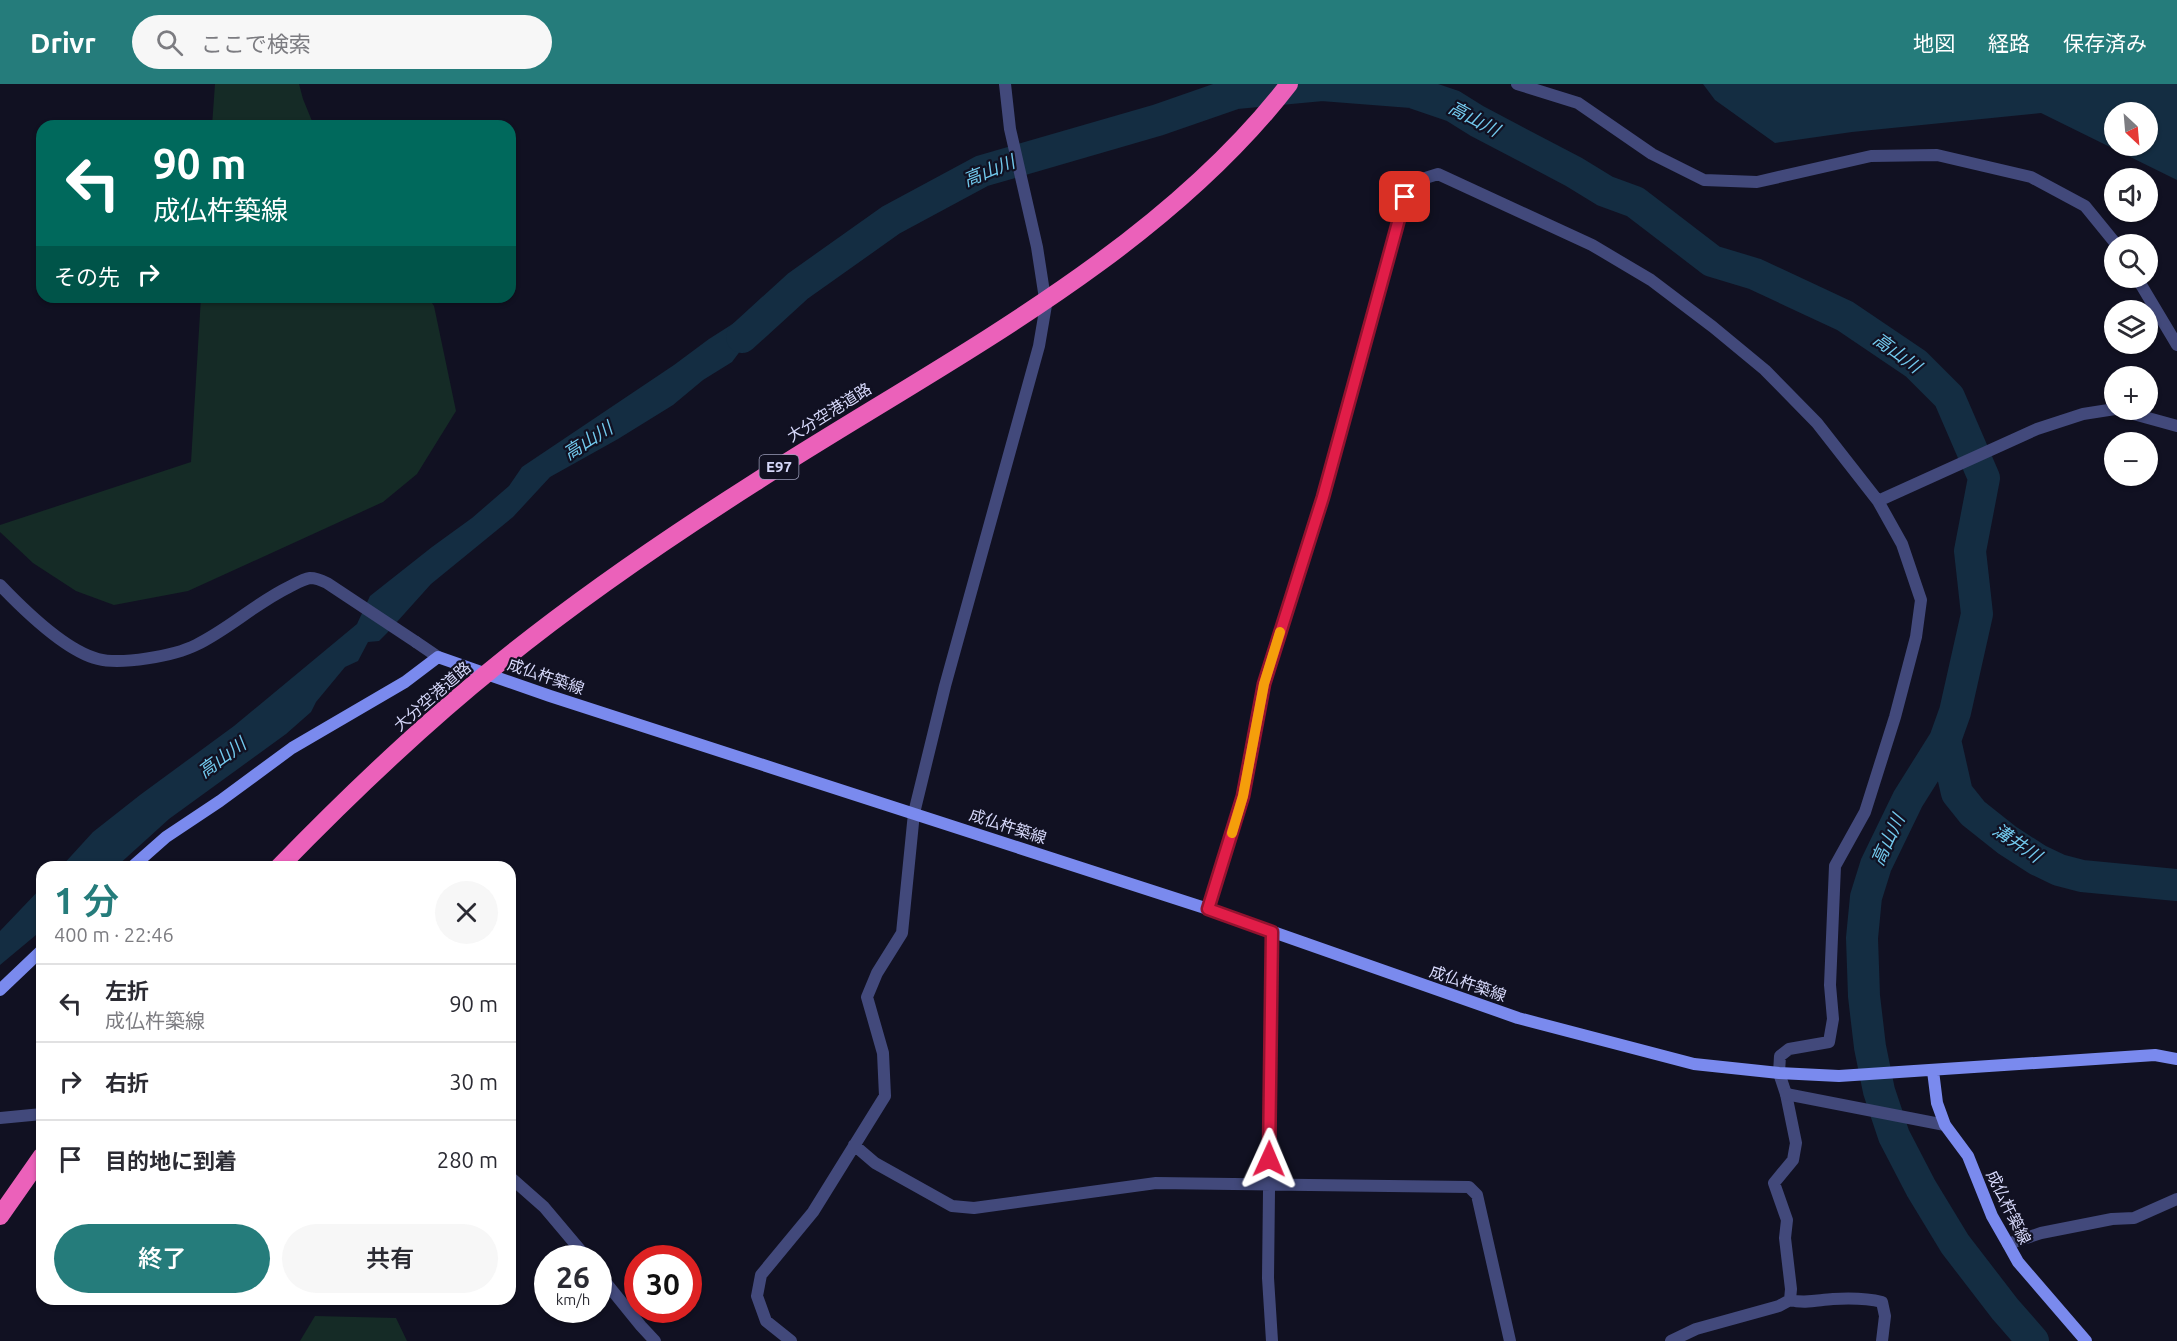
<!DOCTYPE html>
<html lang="ja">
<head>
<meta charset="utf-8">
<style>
	:root { --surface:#fff; --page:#f7f7f7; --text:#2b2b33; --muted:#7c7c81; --line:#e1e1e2; --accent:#257c7b }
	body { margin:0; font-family:Ubuntu,"Noto Sans JP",sans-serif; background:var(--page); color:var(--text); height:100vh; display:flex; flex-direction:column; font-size:22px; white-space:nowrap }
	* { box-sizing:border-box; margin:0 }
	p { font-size:20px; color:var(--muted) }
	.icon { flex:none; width:33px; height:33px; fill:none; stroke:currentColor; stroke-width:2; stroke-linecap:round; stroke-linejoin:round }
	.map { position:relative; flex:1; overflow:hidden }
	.drawer { position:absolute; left:36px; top:777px; width:480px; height:444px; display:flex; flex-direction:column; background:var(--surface); border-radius:18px; box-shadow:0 2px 4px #0004 }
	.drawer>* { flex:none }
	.top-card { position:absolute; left:36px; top:36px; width:480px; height:183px; border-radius:18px; box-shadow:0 2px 4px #0004; background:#00695c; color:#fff; overflow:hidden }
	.needle { width:39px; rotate:154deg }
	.buttons { position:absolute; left:2104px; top:18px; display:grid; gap:12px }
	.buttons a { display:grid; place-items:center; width:54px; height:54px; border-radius:50%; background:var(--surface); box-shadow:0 2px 4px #0004; font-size:30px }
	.speed { position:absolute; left:534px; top:1161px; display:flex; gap:12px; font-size:30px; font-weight:700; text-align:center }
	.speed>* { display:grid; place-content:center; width:78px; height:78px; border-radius:50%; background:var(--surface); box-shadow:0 2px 4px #0004; line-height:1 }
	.speed small { font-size:15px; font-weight:400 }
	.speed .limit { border:9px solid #d22; background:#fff; color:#111 }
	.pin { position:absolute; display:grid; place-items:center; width:51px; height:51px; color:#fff; margin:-26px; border-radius:12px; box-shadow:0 3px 9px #0006 }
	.me { position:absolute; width:66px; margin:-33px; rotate:1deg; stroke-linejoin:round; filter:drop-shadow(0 0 4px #0008) }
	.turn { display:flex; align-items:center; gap:21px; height:126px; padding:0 18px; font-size:27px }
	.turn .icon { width:78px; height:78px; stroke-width:2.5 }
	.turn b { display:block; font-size:42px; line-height:51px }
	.then { display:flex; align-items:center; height:57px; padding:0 18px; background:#0003; gap:12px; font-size:22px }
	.round { display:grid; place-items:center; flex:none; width:63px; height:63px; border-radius:32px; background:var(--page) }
	.headline { display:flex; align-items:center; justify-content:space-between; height:102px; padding:0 18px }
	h1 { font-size:36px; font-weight:600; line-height:45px; color:var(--accent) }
	.action { display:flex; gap:12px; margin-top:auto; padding:12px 18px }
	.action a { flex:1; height:69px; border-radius:36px; background:var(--accent); color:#fff; font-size:24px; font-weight:600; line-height:69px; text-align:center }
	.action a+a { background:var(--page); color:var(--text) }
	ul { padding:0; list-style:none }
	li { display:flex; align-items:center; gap:18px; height:78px; padding:0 18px; border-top:2px solid var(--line) }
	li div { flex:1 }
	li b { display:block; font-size:22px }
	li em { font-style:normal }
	header { display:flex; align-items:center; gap:36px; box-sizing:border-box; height:84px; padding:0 30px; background:var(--accent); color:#fff }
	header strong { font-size:28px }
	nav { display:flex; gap:33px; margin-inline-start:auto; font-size:21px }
	.search { width:420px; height:54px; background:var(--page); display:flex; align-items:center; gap:15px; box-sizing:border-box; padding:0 21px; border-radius:33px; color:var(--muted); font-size:22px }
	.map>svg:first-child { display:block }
	.green { fill:#152b26 }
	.water { fill:#142d42; fill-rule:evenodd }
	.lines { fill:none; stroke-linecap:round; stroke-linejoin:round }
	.river { stroke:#142d42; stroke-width:32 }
	.minor { stroke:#42497b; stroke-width:12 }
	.tertiary { stroke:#42497b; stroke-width:12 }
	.secondary { stroke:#7a8aee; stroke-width:12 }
	.motorway { stroke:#eb61ba; stroke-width:18 }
	.motorway-bridge { stroke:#eb61ba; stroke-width:18 }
	.route-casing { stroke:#92132f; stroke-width:15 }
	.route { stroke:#e11d48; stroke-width:10 }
	.slow { stroke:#f59e0b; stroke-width:10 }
	.labels { text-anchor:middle; stroke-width:4.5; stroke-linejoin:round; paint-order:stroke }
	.shield { fill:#112; stroke:#9b9cb9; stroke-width:1.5 }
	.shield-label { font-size:15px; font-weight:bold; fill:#d6d8fa }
	.street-label { font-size:16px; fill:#d6d8fa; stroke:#112 }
	.water-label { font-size:18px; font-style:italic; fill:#72c9ed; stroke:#112 }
</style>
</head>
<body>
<header>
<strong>Drivr</strong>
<div class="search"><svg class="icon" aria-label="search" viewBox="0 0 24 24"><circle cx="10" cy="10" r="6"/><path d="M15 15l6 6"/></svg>ここで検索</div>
<nav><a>地図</a><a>経路</a><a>保存済み</a></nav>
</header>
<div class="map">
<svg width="2177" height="1257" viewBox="0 0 2177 1257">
	<rect width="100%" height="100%" fill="#112"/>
	<path class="green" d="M215,0H299L303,15L314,42H212Z
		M201,213H428L434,222L456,327L417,390L383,418L188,507L114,521L76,507L33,479L0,448V441L191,378Z
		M315,1232L396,1234L407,1257H300Z"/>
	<path class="water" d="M1703,0H2177V96L2041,29L1852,48L1775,59L1715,16ZM2115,28H2148V62H2115Z
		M788,209L767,231L732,278L703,296L673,321L618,355L550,393L513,433L431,500L387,549L379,557L368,558L358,577L345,583L316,618L311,628L286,650L169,735L116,783H61L93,748L140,711L234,642L357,540L370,512L432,463L472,434L509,402L522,383L674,281L709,255L753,227Z
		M42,803V846L0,881V847Z"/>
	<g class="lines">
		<path class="river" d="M742,253L798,202L891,136L982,87L1158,36L1236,9L1322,1L1412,8L1453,22L1477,37L1574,88L1605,107L1635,118L1712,177L1755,190L1845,232L1916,280L1949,313L1984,394L1970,467L1977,530L1955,628L1945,656L1908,715L1876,781L1866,813L1862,854L1864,912L1870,963L1879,1007L1894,1052L1921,1104L1955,1160L2005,1225L2033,1257
			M1945,656L1957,709L1973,729L2007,756L2038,776L2059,786L2082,792L2177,801"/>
		<path class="minor" d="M2119,326L2177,342
			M1878,417L2037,345L2083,330L2115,325
			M0,501C22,524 66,567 98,575C121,581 174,572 196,561C229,545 256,519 289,503C295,500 303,495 310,494C316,494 321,496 327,499L416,558
			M1208,825L1243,712L1264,600L1323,413L1405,113L1419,96L1438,90L1592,161L1651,196L1713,243L1765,286L1817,339L1878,417L1902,460L1921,516L1916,553L1895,633L1865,728L1835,782L1830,901L1833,935L1829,958L1789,965L1780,972L1779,989L1786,1010L1796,1059L1793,1076L1774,1099L1787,1136L1785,1154L1791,1205L1790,1216L1779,1222L1696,1245L1671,1257
			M1272,848L1268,1194L1272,1257
			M0,1034L42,1030
			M854,1061L875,1079L952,1122L974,1124L1156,1099L1469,1103L1477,1111L1510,1257
			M510,1093L544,1123L587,1174
			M2008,1160L2041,1149L2112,1135L2134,1134L2177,1115
			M598,1189L641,1242L655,1257
			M1790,1216C1805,1220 1818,1216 1833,1215C1850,1214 1866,1214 1882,1218L1885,1232L1882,1257
			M791,1257L766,1237L757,1212L761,1191L813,1128L885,1012L883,969L867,913L877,889L902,849L914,729"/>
		<path class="tertiary" d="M1517,0L1578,19L1652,70L1704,96L1757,98L1871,72L1937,71L2031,93L2085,122L2116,160
			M2137,194L2177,261
			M416,558L438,573
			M914,729L945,602L1039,262L1046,221L1037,163L1010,45L1005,0
			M1786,1010L1945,1041"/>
		<path class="secondary" d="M132,783L166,753L220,717L292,664L405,598L438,573L550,612L1208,825L1518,934L1694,980L1779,989L1839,992L2155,971L2177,975
			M0,906L42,866
			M1933,987L1937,1019L1945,1041L1968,1072L1992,1132L2008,1160L2018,1178L2086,1257"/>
		<path class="motorway" d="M0,1132L42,1072"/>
		<path class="motorway-bridge" d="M279,783C348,712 420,643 497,581C578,515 666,455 754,399C935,282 1156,173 1289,0"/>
	</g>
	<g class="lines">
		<defs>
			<path id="route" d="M1269,1075L1272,848L1208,825L1243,712L1264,600L1323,413L1405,113"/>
		</defs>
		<use href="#route" class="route-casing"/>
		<use href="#route" class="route"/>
		<path class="slow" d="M1232,749L1243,712L1264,600L1280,548"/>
	</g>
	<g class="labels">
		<rect class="shield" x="759.5" y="371" width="39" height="24" rx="4.5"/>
		<g class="shield-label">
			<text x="779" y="388">E97</text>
		</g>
		<g class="street-label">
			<text transform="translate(829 328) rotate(-32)" y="6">大分空港道路</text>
			<text transform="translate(546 592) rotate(19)" y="6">成仏杵築線</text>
			<text transform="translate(432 612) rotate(-41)" y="6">大分空港道路</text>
			<text transform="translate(1008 742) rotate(18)" y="6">成仏杵築線</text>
			<text transform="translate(1468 899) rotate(19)" y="6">成仏杵築線</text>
			<text transform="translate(2009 1123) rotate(64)" y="6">成仏杵築線</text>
		</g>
		<g class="water-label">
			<text transform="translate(1474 35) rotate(28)" y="6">高山川</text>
			<text transform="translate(989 87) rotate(-22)" y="6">高山川</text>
			<text transform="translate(1897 269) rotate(36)" y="6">高山川</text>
			<text transform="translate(588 357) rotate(-32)" y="6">高山川</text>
			<text transform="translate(222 674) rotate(-36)" y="6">高山川</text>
			<text transform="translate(1888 756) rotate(-65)" y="6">高山川</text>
			<text transform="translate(2017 759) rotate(34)" y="6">溝井川</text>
		</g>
	</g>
</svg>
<div class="buttons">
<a><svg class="needle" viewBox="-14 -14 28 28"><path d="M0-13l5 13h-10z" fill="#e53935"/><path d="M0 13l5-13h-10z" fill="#7c7c81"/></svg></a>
<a><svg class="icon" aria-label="sound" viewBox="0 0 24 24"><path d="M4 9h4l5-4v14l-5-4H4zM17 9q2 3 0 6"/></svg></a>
<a><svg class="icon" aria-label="search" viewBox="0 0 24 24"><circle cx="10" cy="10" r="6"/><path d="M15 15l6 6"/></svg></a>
<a><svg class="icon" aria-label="layers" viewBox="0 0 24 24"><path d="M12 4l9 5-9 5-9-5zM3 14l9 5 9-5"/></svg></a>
<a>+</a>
<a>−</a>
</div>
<div class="speed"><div>26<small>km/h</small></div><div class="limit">30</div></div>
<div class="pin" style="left:1405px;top:113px;background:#d93025"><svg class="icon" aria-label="arrive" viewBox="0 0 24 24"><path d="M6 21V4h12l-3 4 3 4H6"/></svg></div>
<svg class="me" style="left:1269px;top:1075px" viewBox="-20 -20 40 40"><path d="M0-17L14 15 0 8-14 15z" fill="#e11d48" stroke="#fff" stroke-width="4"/></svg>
<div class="top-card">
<div class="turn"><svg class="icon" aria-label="left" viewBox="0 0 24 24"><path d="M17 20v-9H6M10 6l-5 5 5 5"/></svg><div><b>90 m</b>成仏杵築線</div></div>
<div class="then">その先<svg class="icon" aria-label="right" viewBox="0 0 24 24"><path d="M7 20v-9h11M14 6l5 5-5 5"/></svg></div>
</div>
<section class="drawer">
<div class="headline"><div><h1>1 分</h1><p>400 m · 22:46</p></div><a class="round"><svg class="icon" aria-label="close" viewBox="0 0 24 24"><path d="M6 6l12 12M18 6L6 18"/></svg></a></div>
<ul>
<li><svg class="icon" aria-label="left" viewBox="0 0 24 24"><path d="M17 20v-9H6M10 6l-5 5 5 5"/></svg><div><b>左折</b><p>成仏杵築線</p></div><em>90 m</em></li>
<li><svg class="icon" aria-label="right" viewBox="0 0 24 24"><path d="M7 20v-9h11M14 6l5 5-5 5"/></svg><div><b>右折</b></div><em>30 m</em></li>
<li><svg class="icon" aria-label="arrive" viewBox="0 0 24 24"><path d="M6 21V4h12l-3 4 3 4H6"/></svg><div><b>目的地に到着</b></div><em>280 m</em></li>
</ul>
<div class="action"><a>終了</a><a>共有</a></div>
</section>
</div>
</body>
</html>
